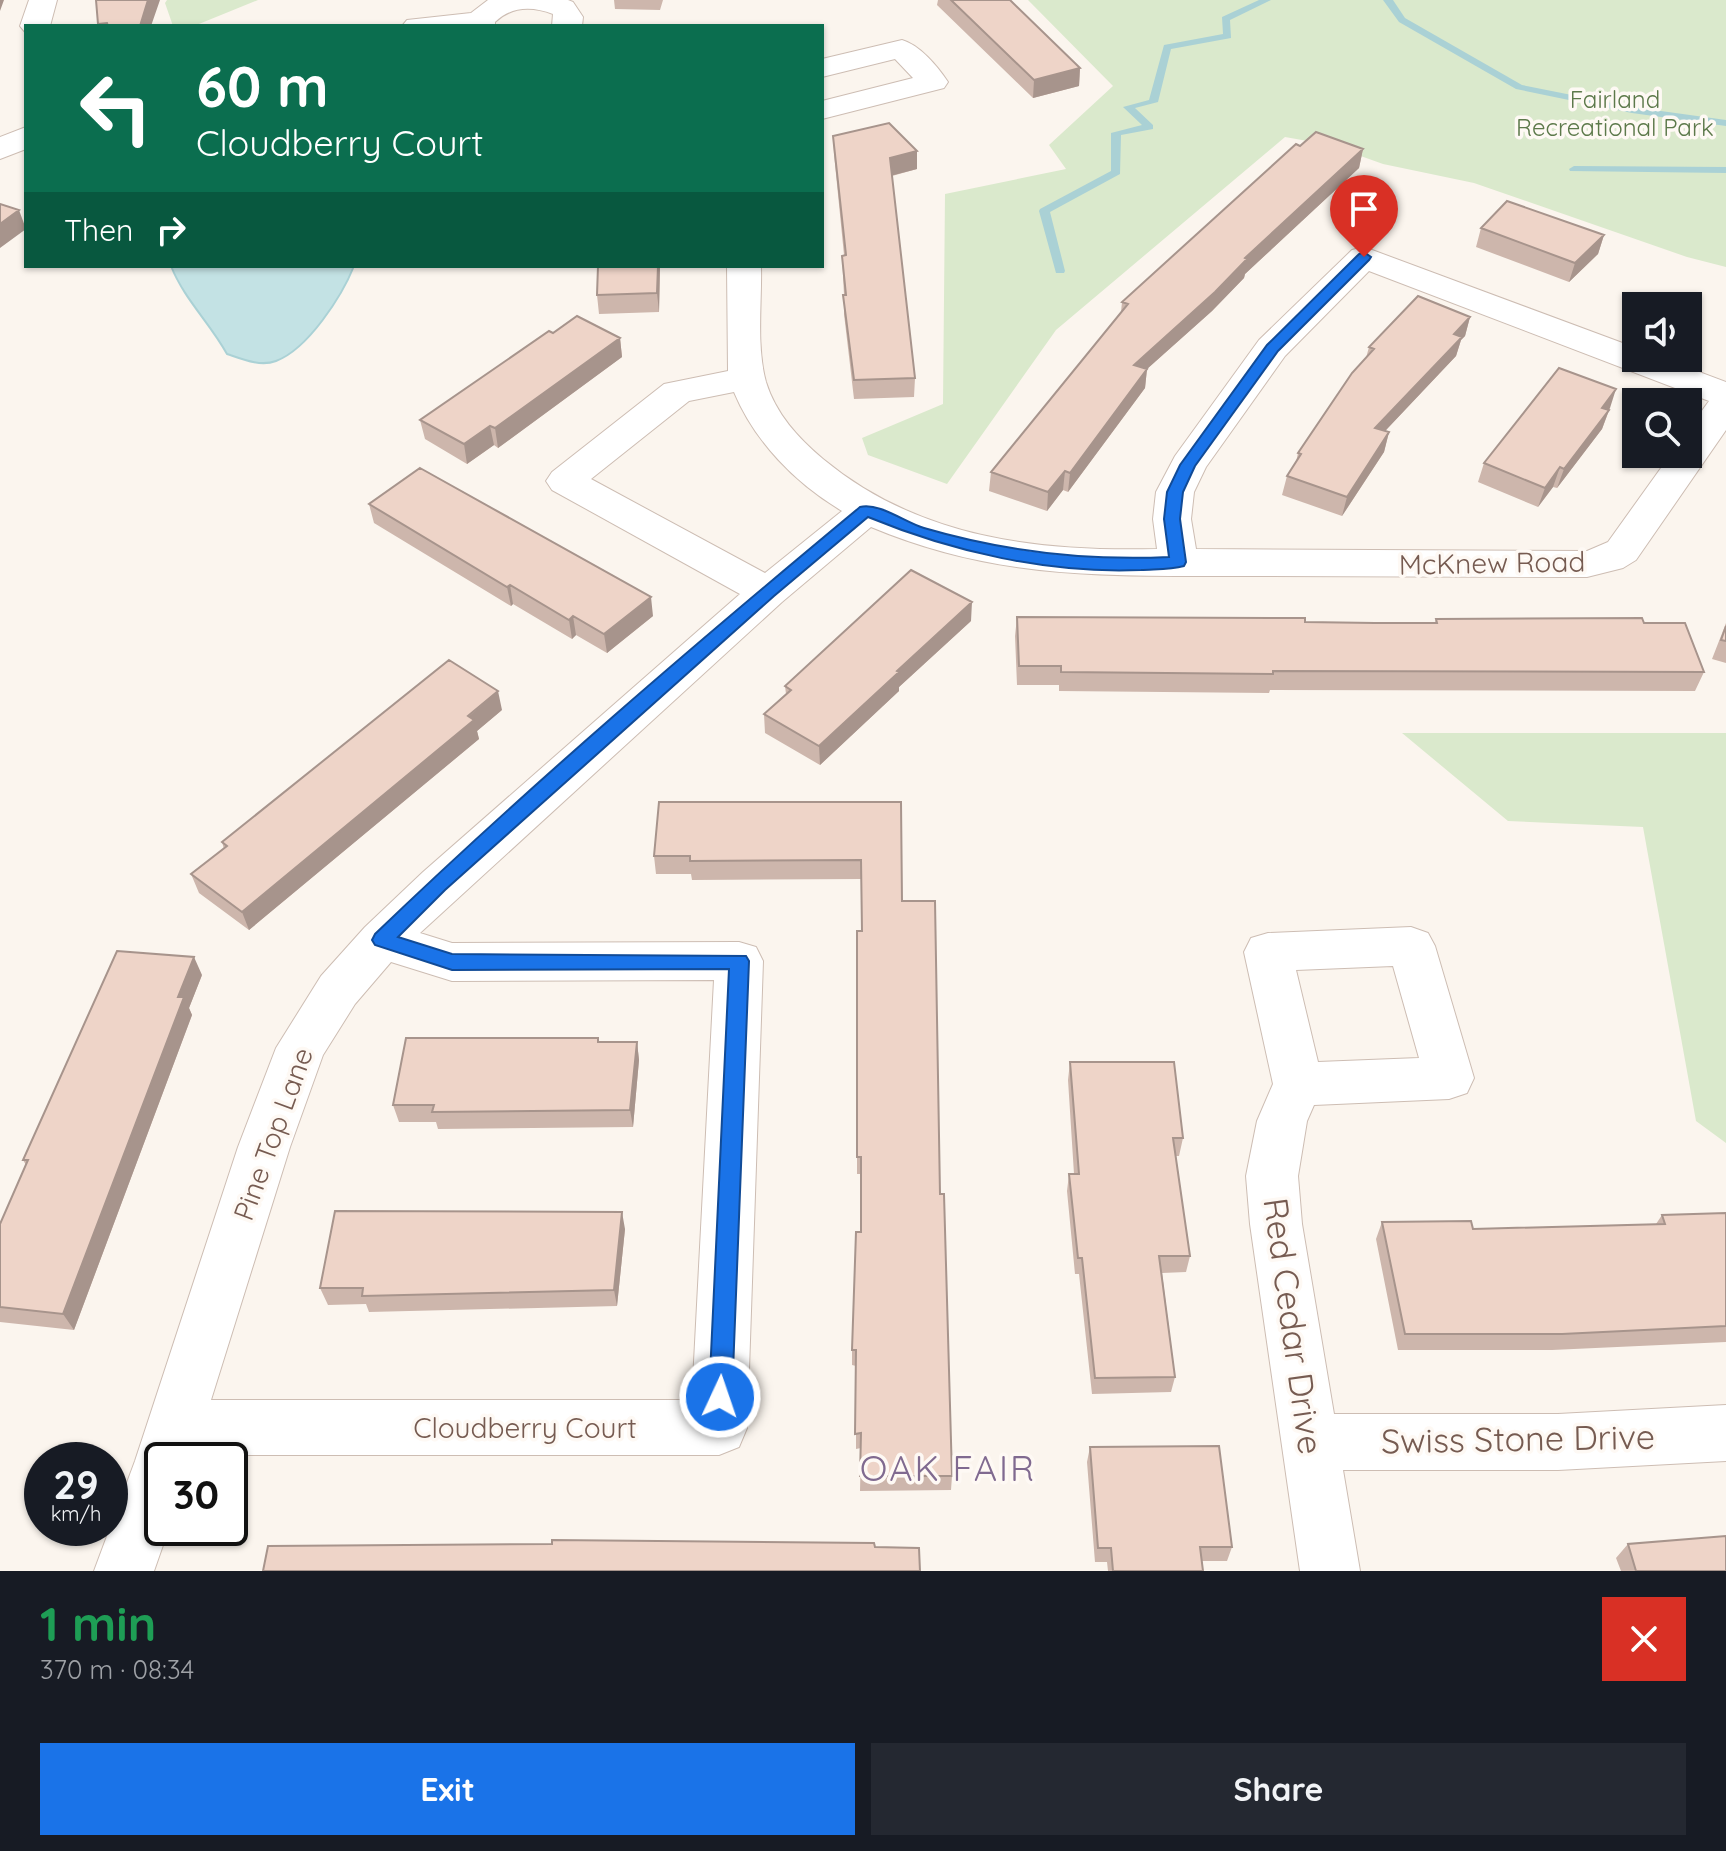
<!DOCTYPE html>
<html lang="en">
<head>
<meta charset="utf-8">
<style>
	:root { --surface:#171b24; --page:#242831; --text:#f1f3f6; --muted:#9ea1a6; --accent:#1a73e8 }
	body { margin:0; font-family:Quicksand,sans-serif; background:var(--page); color:var(--text); height:100vh; display:flex; flex-direction:column; font-size:30px; white-space:nowrap }
	* { box-sizing:border-box; margin:0 }
	p { font-size:26px; color:var(--muted) }
	.icon { flex:none; width:44px; height:44px; fill:none; stroke:currentColor; stroke-width:2; stroke-linecap:round; stroke-linejoin:round }
	.map { position:relative; height:1571px; overflow:hidden }
	.side { display:flex; flex-direction:column; background:var(--surface); flex:1 }
	.side>* { flex:none }
	.banner { position:absolute; left:24px; top:24px; width:800px; height:244px; border-radius:0px; box-shadow:0 2px 6px #0004; background:#0b6e4f; color:#fff; overflow:hidden }
	.controls { position:absolute; left:1622px; top:292px; display:grid; gap:16px }
	.controls a { display:grid; place-items:center; width:80px; height:80px; border-radius:0px; background:var(--surface); box-shadow:0 2px 6px #0004; font-size:40px }
	.speed { position:absolute; left:24px; top:1442px; display:flex; gap:16px; font-size:40px; font-weight:700; text-align:center }
	.speed>* { display:grid; place-content:center; width:104px; height:104px; border-radius:50%; background:var(--surface); box-shadow:0 2px 6px #0004; line-height:1 }
	.speed small { font-size:20px; font-weight:400 }
	.speed .limit { border:4px solid #111; border-radius:12px; background:#fff; color:#111 }
	.pin { position:absolute; display:grid; place-items:center; width:68px; height:68px; color:#fff; margin:-82px -34px; border-radius:50% 50% 50% 0; rotate:-45deg; box-shadow:0 0 8px #0007 }
	.pin .icon { rotate:45deg }
	.me { position:absolute; width:88px; margin:-44px; rotate:3deg; stroke-linejoin:round; filter:drop-shadow(0 0 6px #0008) }
	.turn { display:flex; align-items:center; gap:28px; height:168px; padding:0 40px; font-size:36px }
	.turn .icon { width:104px; height:104px; stroke-width:2.5 }
	.turn b { display:block; font-size:56px; line-height:68px }
	.then { display:flex; align-items:center; height:76px; padding:0 40px; background:#0003; gap:16px; font-size:30px }
	.round { display:grid; place-items:center; flex:none; width:84px; height:84px; border-radius:0px; background:var(--page) }
	.head { display:flex; align-items:center; justify-content:space-between; height:136px; padding:0 40px }
	h1 { font-size:48px; font-weight:700; line-height:60px; color:#1e9e55 }
	.action { display:flex; gap:16px; margin-top:auto; padding:16px 40px }
	.action a { flex:1; height:92px; border-radius:0px; background:var(--accent); color:#fff; font-size:32px; font-weight:700; line-height:92px; text-align:center }
	.action a+a { background:var(--page); color:var(--text) }
	.map>svg:first-child { display:block }
	.green { fill:#dae9cc }
	.water { fill:#c3e2e4; stroke:#aad1d5; stroke-width:2 }
	.lines { fill:none; stroke-linecap:round; stroke-linejoin:round }
	.stream { fill:#aad1d5; fill-rule:evenodd }
	.minor-casing { stroke:#cdbdb3; stroke-width:2 }
	.minor { fill:#fff; fill-rule:evenodd }
	.wall { fill:#cdb6ac }
	.shaded-wall { fill:#a7948c }
	.building { fill:#eed4c8; stroke:#a7948c; stroke-width:2 }
	.route { fill:#1a73e8; stroke:#114b97; stroke-width:2 }
	.labels { text-anchor:middle; stroke-width:7; stroke-linejoin:round; paint-order:stroke }
	.far-park-label { font-size:24px; fill:#5c794a; stroke:#fef9f4 }
	.street-label { font-size:28px; fill:#765b51; stroke:#fef9f4 }
	.near-street-label { font-size:34px; fill:#765b51; stroke:#fef9f4 }
	.near-neighbourhood-label { font-size:36px; letter-spacing:2px; fill:#806a90; stroke:#fef9f4 }
</style>
</head>
<body>
<div class="map">
<svg width="1726" height="1571" viewBox="0 0 1726 1571">
	<rect width="100%" height="100%" fill="#fbf5ee"/>
	<path class="green" d="M167,0H258L194,26H173L165,3Z
		M1028,0H1726V267L1687,257L1474,183L1383,164L1330,145L1285,137L1056,330L947,484L868,455L862,438L943,404L945,194L1066,169L1049,145L1113,86Z
		M1402,733H1726V1143L1696,1121L1643,827L1508,821Z"/>
	<path class="water" d="M171,266H354C342,296 308,349 276,361C260,367 242,359 227,354C210,323 184,299 171,266Z"/>
	<g class="lines">
		<path class="stream" d="M1259,0H1271L1230,20L1231,38L1171,49L1158,102L1135,108L1153,125V129L1121,135L1120,174L1050,212L1065,271L1064,273H1056L1039,211L1040,209L1111,171V133L1142,125L1123,107L1149,100L1164,45L1223,34L1222,17Z
			M1383,0H1393L1405,18L1522,85L1632,107L1726,120V126L1632,113L1516,89L1399,22Z
			M1574,166L1726,167V173L1570,171L1569,169Z"/>
		<defs>
			<path id="minor" d="M29,0H57L50,26H26L25,32L20,26Z
				M488,0H568L573,2L583,17L582,26H552L553,14C532,6 512,6 495,22V26H402L407,20L471,13Z
				M902,40C920,45 938,67 948,82L944,88L822,119V101L913,78L895,59L822,77V59Z
				M26,127V149L0,159V137Z
				M1364,247L1636,348V358H1662L1726,382V430L1636,560L1623,568L1587,577C1478,577 1368,576 1259,576C1119,575 1004,583 871,527L782,602L420,933L452,943L739,942L756,947L763,961L747,1428L739,1447L719,1455H193L192,1460H162V1528H169L154,1571H94L135,1461L238,1147L276,1048L321,976L365,927L423,872L740,594L552,490L546,481L552,472L664,384L728,371L727,266H761C762,303 756,345 766,382C776,414 798,438 823,459C918,538 1037,552 1157,549L1153,519L1156,492L1175,456L1259,340L1352,250ZM1369,271L1709,401L1688,430V454H1671L1608,542L1587,551L1196,549L1191,519L1194,492L1206,467L1285,356ZM734,392C755,442 795,483 842,511L765,573L591,479L689,401ZM391,962L452,981L714,980L692,1400H211L290,1147L323,1055L355,1004Z
				M1411,927L1428,933L1435,946L1474,1078L1467,1093L1449,1099L1314,1105L1307,1121L1298,1176L1302,1224L1334,1414H1558L1726,1405V1461L1558,1470H1343L1360,1571H1300L1250,1224L1246,1176L1257,1121L1273,1084L1244,952L1251,938L1268,933ZM1393,966L1419,1058L1318,1062L1296,970Z"/>
		</defs>
		<use href="#minor" class="minor-casing"/>
		<use href="#minor" class="minor"/>
	</g>
	<path class="wall" d="M614,0H663L660,10L615,9Z
		M938,0H1010L1080,68L1079,86L1033,98L937,5Z
		M833,136L917,169L892,176L915,378L914,397L854,399L844,314V295L842,256L844,255L834,154Z
		M1300,146L1363,149L1359,168L1245,274L1244,278L1212,311L1147,369L1145,388L1068,492L1063,490L1047,511L989,491L991,472L1121,312L1122,302Z
		M1481,228L1604,235L1598,254L1569,282L1476,247Z
		M660,266L659,312L599,314L597,295Z
		M1470,317L1465,336L1461,340L1456,356L1385,431L1389,432L1384,452L1342,516L1282,495L1287,476L1296,462L1298,453L1366,358L1369,347Z
		M553,333L620,338L622,357L498,448L494,445L467,464L425,439L420,420Z
		M1610,408L1602,429L1557,488L1553,487L1538,507L1478,482L1484,463Z
		M369,504L653,616L607,653L576,635L572,639L513,604L511,606L374,523Z
		M1017,617L1305,622L1435,623L1436,619L1644,623L1704,672L1695,691L1270,690L1269,693L1059,691V685H1017L1015,636Z
		M971,621L899,687V691L820,765L765,733L764,714L786,694L785,686Z
		M1726,623V663L1712,659Z
		M502,710L477,731L479,739L249,930L199,893L191,874L224,849L222,842Z
		M901,802L902,901L940,1194L952,1476L951,1490L860,1491L861,1448L856,1449V1366L852,1365V1350L861,1232V1174H857V931H862L861,879L692,880L691,874H656L654,856Z
		M202,975L189,1008L192,1015L74,1330L0,1322V1224L26,1165L23,1160Z
		M599,1042H637L639,1060L633,1127L438,1129L436,1122H399L393,1105Z
		M1070,1062L1183,1138L1179,1156H1176L1190,1256L1186,1272L1162,1273L1175,1377L1171,1392L1092,1394L1079,1274H1075L1067,1191L1069,1174H1074L1068,1080Z
		M1726,1213V1342L1552,1350H1398L1376,1239L1382,1222L1473,1229L1656,1224L1662,1215Z
		M625,1229L617,1306L369,1312L366,1304L328,1305L320,1288Z
		M1090,1447L1232,1547L1227,1561H1202L1203,1571H1108L1107,1562H1095L1087,1462Z
		M1628,1544L1726,1571H1621L1616,1558Z"/>
	<path class="shaded-wall" d="M0,0H4L0,11Z
		M148,0H160L151,26H140Z
		M1080,68L1079,86L1033,98L1034,80Z
		M1363,149L1359,168L1245,274L1244,278L1212,311L1147,369L1145,388L1068,492L1070,473L1134,365L1245,258Z
		M917,151V169L890,176V158Z
		M19,210L26,229L0,248V224Z
		M1604,235L1598,254L1569,282L1575,263Z
		M658,266H660L659,312L657,293Z
		M1470,317L1465,336L1461,340L1456,356L1370,447L1375,428L1454,334Z
		M620,338L622,357L498,448L495,428Z
		M1616,389L1610,408L1595,427L1602,408Z
		M1609,410L1602,429L1557,488L1564,469Z
		M490,426L494,445L467,464L464,444Z
		M1389,432L1384,452L1342,516L1347,497Z
		M1560,467L1553,487L1538,507L1545,488Z
		M1065,471L1063,490L1047,511L1048,492Z
		M510,585L513,604L511,606L507,587Z
		M651,597L653,616L607,653L604,634Z
		M972,602L971,621L899,687V691L820,765L819,746L897,671Z
		M573,616L576,635L572,639L569,620Z
		M498,691L502,710L477,731L479,739L249,930L242,912Z
		M194,957L202,975L189,1008L192,1015L74,1330L63,1314L178,997Z
		M637,1042L639,1060L633,1127L630,1110Z
		M622,1212L625,1229L617,1306L614,1290Z"/>
	<path class="building" d="M96,0H148L140,26H108L107,23L98,24Z
		M951,0H1010L1080,68L1034,80Z
		M889,123L917,151L890,158L915,378L854,380L843,295H846L842,256L846,255L833,136Z
		M1316,132L1363,149L1245,258L1247,259L1215,292L1134,365L1147,369L1070,473L1065,471L1048,492L991,472L1128,304L1122,302L1296,144L1300,146Z
		M1507,201L1604,235L1575,263L1481,228Z
		M0,204L19,210L0,224Z
		M598,266H658L657,293L597,295Z
		M1418,296L1470,317L1454,334L1462,337L1375,428L1389,432L1347,497L1287,476L1301,454L1298,453L1352,373L1374,349L1369,347Z
		M577,316L620,338L495,428L490,426L464,444L420,420L549,331L553,333Z
		M1559,368L1616,389L1602,408L1609,410L1564,469L1560,467L1545,488L1484,463Z
		M420,468L651,597L604,634L573,616L569,620L510,585L507,587L369,504Z
		M911,570L972,602L897,671L899,672L819,746L764,714L791,690L785,686Z
		M1017,617L1305,618V622L1375,623H1437L1436,619L1642,618L1644,623H1685L1704,672L1273,671V674L1061,672V666H1019Z
		M1726,626V641L1721,640Z
		M449,660L498,691L468,716L474,720L242,912L191,874L227,846L222,842Z
		M659,802H901L902,901H935L940,1194H944L952,1476H860L861,1433L855,1434L856,1350H852L856,1232H861V1157H857V931H862L861,860L690,861V856H654Z
		M117,951L194,957L178,997H184L63,1314L0,1307V1224L28,1160H23Z
		M406,1038H598V1042H637L630,1110L432,1112L434,1105H393Z
		M1070,1062H1174L1183,1138H1173L1190,1256H1159L1175,1377L1095,1378L1082,1258H1078L1069,1174H1079Z
		M335,1211L622,1212L614,1290L362,1296L363,1288H320Z
		M1726,1213V1326L1562,1334H1405L1382,1222L1471,1221L1473,1229L1665,1224L1662,1215Z
		M1219,1446L1232,1547H1200L1203,1571H1113L1111,1548H1098L1090,1447Z
		M1726,1536V1571H1636L1628,1544Z
		M552,1540L874,1543L875,1547L919,1548L920,1571H263L268,1546L552,1544Z"/>
	<path class="route" d="M1364,252L1371,257L1369,260L1278,351L1195,466L1183,492L1180,519L1186,562L1184,566C1170,570 1155,569 1141,570C1049,574 953,552 868,517L774,596L445,890L398,937L452,954L746,956L749,961L732,1397L728,1405L720,1408L712,1405L709,1397L729,969L452,970L375,945L372,940L375,934C530,785 695,644 860,507C879,502 906,523 924,528C1006,552 1084,561 1169,557L1164,519L1167,492L1180,465L1267,345L1359,254Z"/>
	<g class="labels">
		<g class="far-park-label">
			<text x="1615" y="108">Fairland<tspan x="1615" dy="28">Recreational Park</tspan></text>
		</g>
		<g class="street-label">
			<text transform="translate(1492 563) rotate(-1)" y="10">McKnew Road</text>
			<text transform="translate(273 1134) rotate(-70)" y="10">Pine Top Lane</text>
			<text x="525" y="1438">Cloudberry Court</text>
		</g>
		<g class="near-street-label">
			<text transform="translate(1293 1326) rotate(82)" y="12">Red Cedar Drive</text>
			<text transform="translate(1518 1439) rotate(-1)" y="12">Swiss Stone Drive</text>
		</g>
		<g class="near-neighbourhood-label">
			<text x="948" y="1481">OAK FAIR</text>
		</g>
	</g>
</svg>
<div class="controls">
<a><svg class="icon" aria-label="sound" viewBox="0 0 24 24"><path d="M4 9h4l5-4v14l-5-4H4zM17 9q2 3 0 6"/></svg></a>
<a><svg class="icon" aria-label="search" viewBox="0 0 24 24"><circle cx="10" cy="10" r="6"/><path d="M15 15l6 6"/></svg></a>
</div>
<div class="speed"><div>29<small>km/h</small></div><div class="limit">30</div></div>
<div class="pin" style="left:1364px;top:257px;background:#d93025"><svg class="icon" aria-label="arrive" viewBox="0 0 24 24"><path d="M6 21V4h12l-3 4 3 4H6"/></svg></div>
<svg class="me" style="left:720px;top:1397px" viewBox="-20 -20 40 40"><circle r="17" fill="#1a73e8" stroke="#fff" stroke-width="3"/><path d="M0-11L8 9 0 5-8 9z" fill="#fff"/></svg>
<div class="banner">
<div class="turn"><svg class="icon" aria-label="left" viewBox="0 0 24 24"><path d="M17 20v-9H6M10 6l-5 5 5 5"/></svg><div><b>60 m</b>Cloudberry Court</div></div>
<div class="then">Then<svg class="icon" aria-label="right" viewBox="0 0 24 24"><path d="M7 20v-9h11M14 6l5 5-5 5"/></svg></div>
</div>
</div>
<section class="side">
<div class="head"><div><h1>1 min</h1><p>370 m · 08:34</p></div><a class="round" style="background:#d93025;color:#fff"><svg class="icon" aria-label="close" viewBox="0 0 24 24"><path d="M6 6l12 12M18 6L6 18"/></svg></a></div>
<div class="action"><a>Exit</a><a>Share</a></div>
</section>
</body>
</html>
